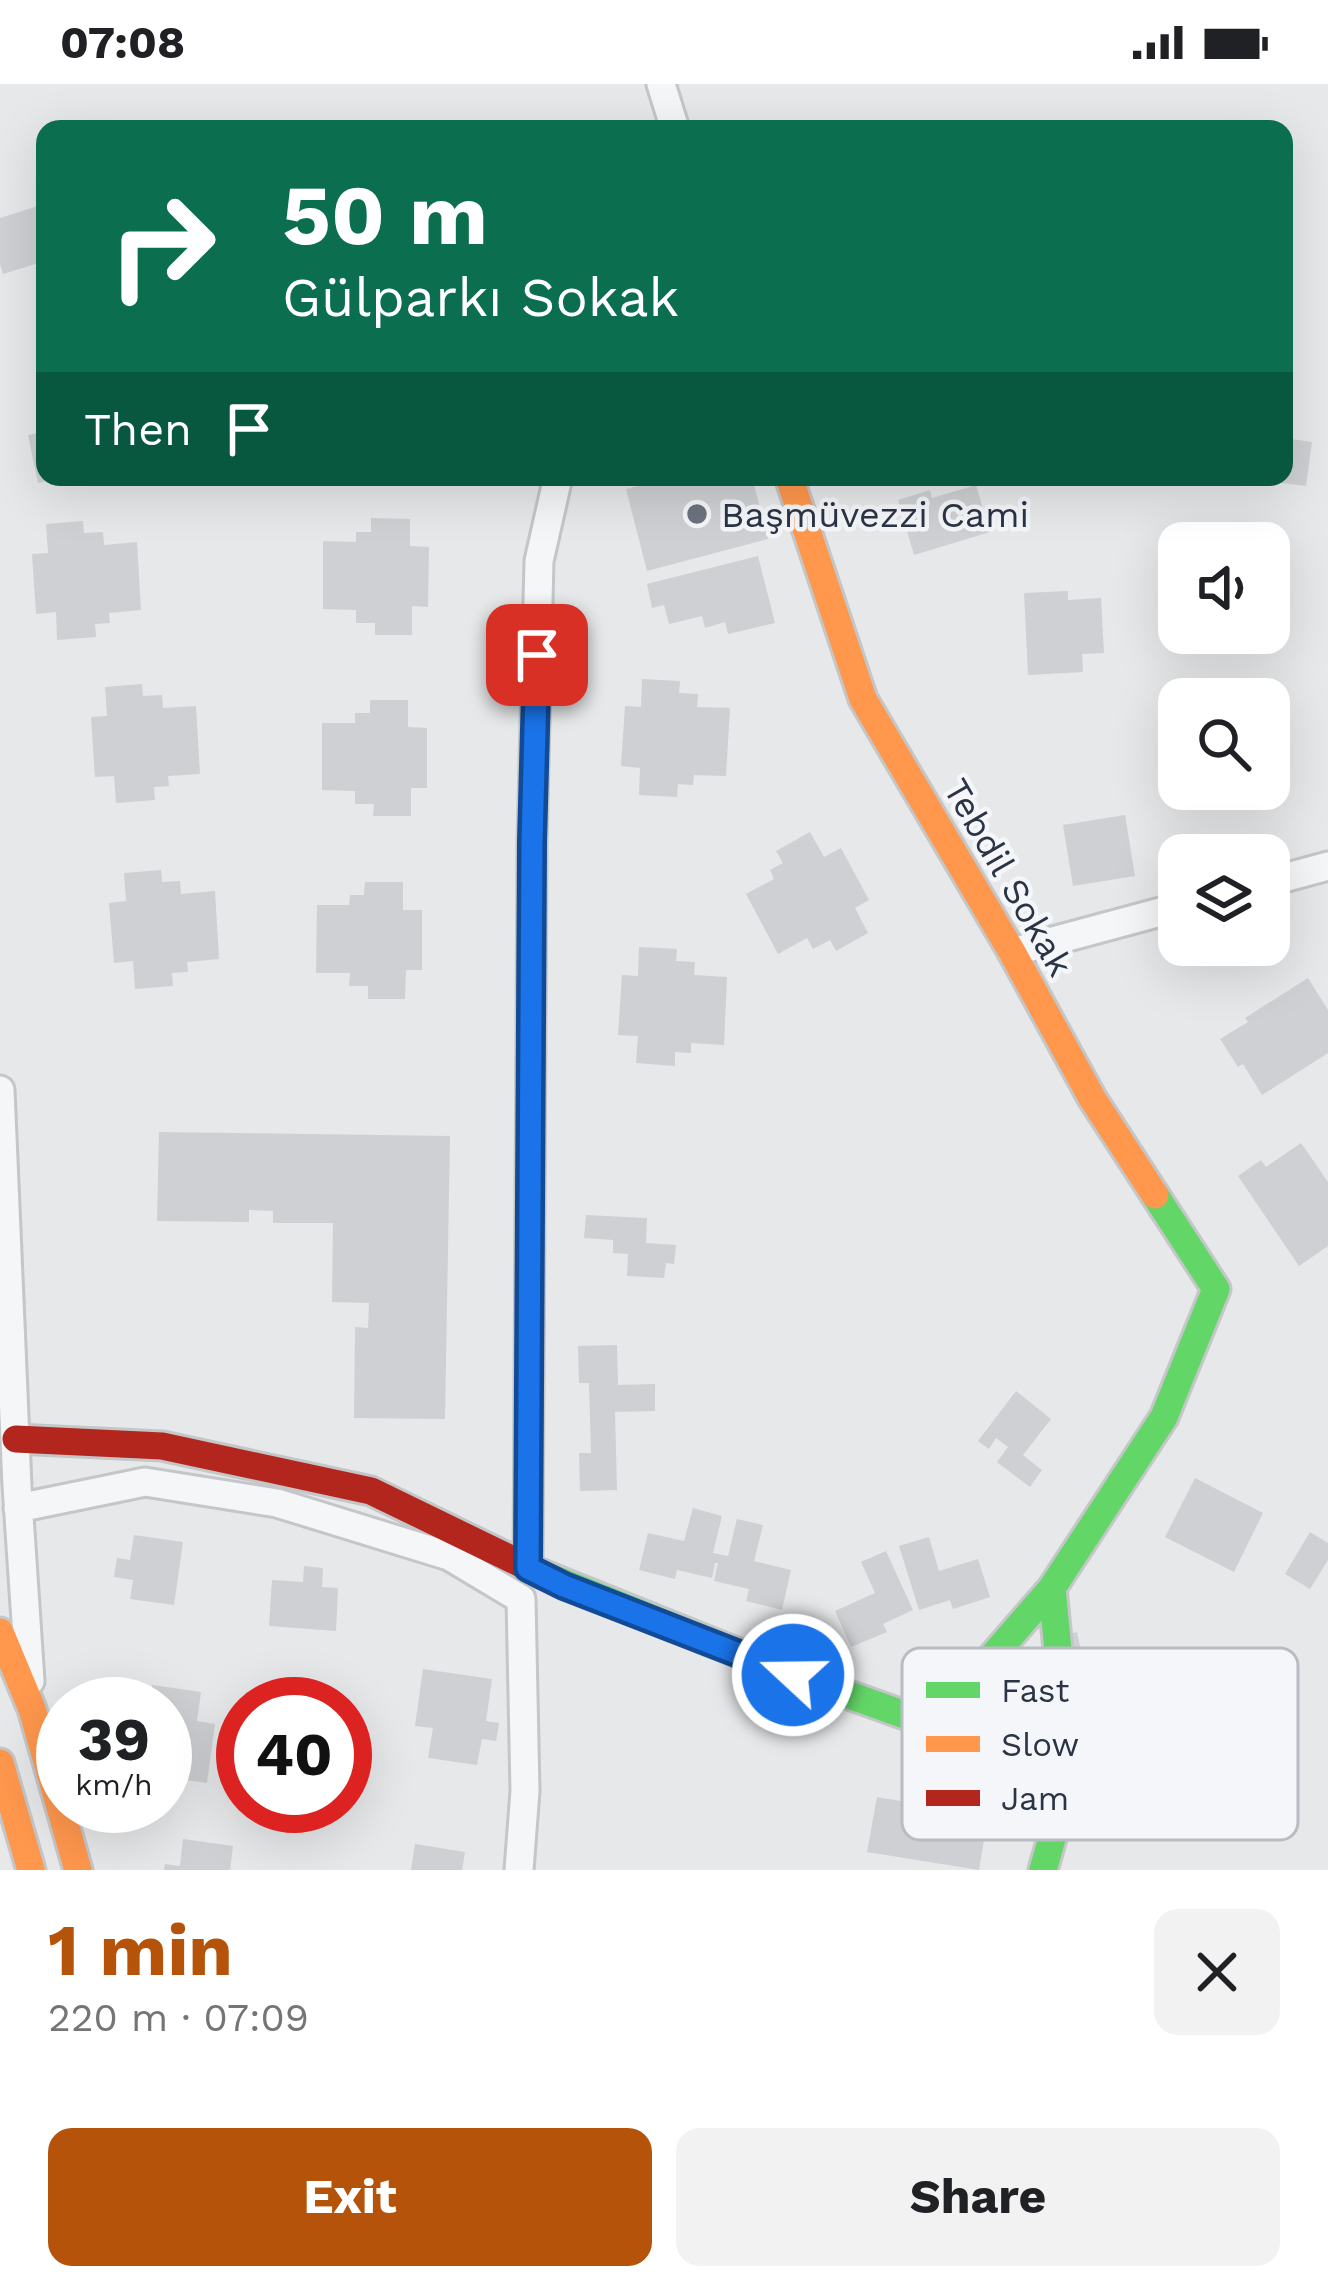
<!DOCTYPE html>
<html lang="en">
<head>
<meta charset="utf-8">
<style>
	:root { --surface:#fff; --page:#f2f2f2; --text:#202124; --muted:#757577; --accent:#b45309 }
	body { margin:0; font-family:"Work Sans",sans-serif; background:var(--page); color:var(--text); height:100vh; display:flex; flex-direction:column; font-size:45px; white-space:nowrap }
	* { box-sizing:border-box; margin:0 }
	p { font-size:39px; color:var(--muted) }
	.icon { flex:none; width:66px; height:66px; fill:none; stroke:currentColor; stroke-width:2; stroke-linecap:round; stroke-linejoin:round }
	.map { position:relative; height:1786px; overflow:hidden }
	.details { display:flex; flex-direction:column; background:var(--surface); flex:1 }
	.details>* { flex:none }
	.guide { position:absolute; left:36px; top:36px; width:1257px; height:366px; border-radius:24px; box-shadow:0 12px 48px #0002; background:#0b6e4f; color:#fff; overflow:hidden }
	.fabs { position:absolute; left:1158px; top:438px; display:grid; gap:24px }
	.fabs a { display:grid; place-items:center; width:132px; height:132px; border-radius:24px; background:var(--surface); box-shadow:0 12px 48px #0002; font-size:60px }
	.speed { position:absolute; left:36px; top:1593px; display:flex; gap:24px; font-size:60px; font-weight:700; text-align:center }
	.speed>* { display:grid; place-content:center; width:156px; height:156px; border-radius:50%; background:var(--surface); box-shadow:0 12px 48px #0002; line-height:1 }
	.speed small { font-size:30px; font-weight:400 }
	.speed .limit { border:18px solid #d22; background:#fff; color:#111 }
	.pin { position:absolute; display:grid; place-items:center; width:102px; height:102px; color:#fff; margin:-51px; border-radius:24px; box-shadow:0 6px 18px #0006 }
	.me { position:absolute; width:132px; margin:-66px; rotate:291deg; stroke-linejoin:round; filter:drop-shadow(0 0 9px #0008) }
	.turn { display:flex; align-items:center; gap:42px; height:252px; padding:0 48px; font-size:54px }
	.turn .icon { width:156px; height:156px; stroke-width:2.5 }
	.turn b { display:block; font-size:84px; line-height:102px }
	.then { display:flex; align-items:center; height:114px; padding:0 48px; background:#0003; gap:24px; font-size:45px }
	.round { display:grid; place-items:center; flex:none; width:126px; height:126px; border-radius:24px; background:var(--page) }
	.head { display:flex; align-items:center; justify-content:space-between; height:204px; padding:0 48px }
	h1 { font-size:72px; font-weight:700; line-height:90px; color:var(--accent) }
	.cta { display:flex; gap:24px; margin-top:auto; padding:24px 48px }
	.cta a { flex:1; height:138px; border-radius:24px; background:var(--accent); color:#fff; font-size:48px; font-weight:700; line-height:138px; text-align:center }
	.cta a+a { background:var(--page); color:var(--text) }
	.status { display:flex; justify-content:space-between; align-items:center; height:84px; padding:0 60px; background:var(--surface); direction:ltr }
	.status svg { height:33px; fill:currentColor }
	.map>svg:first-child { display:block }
	.building { fill:#ced0d3 }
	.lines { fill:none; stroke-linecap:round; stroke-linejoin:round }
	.street-casing { stroke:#c4c6c8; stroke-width:33 }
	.fast-casing { stroke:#c4c6c8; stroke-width:33 }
	.slow-casing { stroke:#c4c6c8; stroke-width:33 }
	.jam-casing { stroke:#c4c6c8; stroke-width:33 }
	.street { stroke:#f5f6f7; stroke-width:27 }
	.fast { stroke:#63d668; stroke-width:27 }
	.slow { stroke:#ff974d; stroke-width:27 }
	.jam { stroke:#b3261e; stroke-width:27 }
	.route-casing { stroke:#114b97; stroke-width:30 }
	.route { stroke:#1a73e8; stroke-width:21 }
	.poi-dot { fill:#6c737f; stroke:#f4f6f9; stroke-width:4.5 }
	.labels { text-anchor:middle; stroke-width:9; stroke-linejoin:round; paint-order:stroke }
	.poi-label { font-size:36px; fill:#2b3445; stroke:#f4f6f9; text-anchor:start }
	.street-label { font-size:36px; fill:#2b3445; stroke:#f4f6f9 }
	.key { fill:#f4f6f9; stroke:#b8bcc3; stroke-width:3 }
	.key-label { font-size:33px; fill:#2b3445 }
</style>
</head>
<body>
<div class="status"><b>07:08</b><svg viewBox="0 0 49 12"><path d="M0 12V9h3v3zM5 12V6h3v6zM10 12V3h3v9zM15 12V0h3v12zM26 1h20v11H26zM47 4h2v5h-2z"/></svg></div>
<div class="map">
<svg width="1328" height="1786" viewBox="0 0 1328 1786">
	<rect width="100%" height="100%" fill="#e6e8ea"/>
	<path class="building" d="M38,122L45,145V177L3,190L0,180V134Z
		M45,317V393L56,395L38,399L28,351L43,348L36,319Z
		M1284,354L1312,358L1306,402L1258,396L1259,393H1284Z
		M674,393H752L768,455L647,487L626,405Z
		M976,401L990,448L914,471L898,416L930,406L932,414Z
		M371,434L410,435V462L429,463L428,523L412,522V551H375V539H356V526L323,525V457L356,458V448H371Z
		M83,437L84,449L103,448L104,461L137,458L141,526L109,529L110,539L95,540L96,553L57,556L56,528L36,530L32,470L48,469L46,440Z
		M758,472L775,539L728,550L725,538L705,544L702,532L669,540L664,521L652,524L647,500Z
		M1068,507V516L1101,514L1104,569L1082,570L1083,588L1028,591L1024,509Z
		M642,595L680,597L679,609L698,610L697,623L730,624L726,692L694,691L693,701L678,700L677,713L639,711L640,684L621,682L625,622L641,623Z
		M142,600L143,612L162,611L163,624L196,622L200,690L168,692L169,702L154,703L155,716L116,719L114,692L95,693L91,633L107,632L105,603Z
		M370,616H408V643L427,644V704H411V732H373L374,720H355V707L322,706V639H355V629H370Z
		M1125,731L1135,792L1073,802L1063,741Z
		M810,748L824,773L841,764L869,816L855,824L868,849L836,867L830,856L813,865L807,854L778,870L746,810L774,795L770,786L783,779L776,767Z
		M161,786L162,798L180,797L181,810L215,807L219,875L187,878L188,888L172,889L173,902L135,905L133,877L114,879L109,819L126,817L124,789Z
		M365,798H403V826H422V886H406L405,915H368V902H349L350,889H316L317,821H349L350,811H364Z
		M639,863L677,865L676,877L695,878L694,891L727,893L724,961L691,959V969L675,968V982L636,979L638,952L618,951L622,891L638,892Z
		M1308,894L1328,926V969L1262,1011L1243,980L1238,983L1220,955L1248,938L1245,934Z
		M159,1048L450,1052L445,1335L354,1334L355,1243L368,1244L369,1219L332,1218L333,1139H273V1127L249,1126V1138L157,1137Z
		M1301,1059L1328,1098V1162L1299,1182L1238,1092L1261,1076L1266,1083Z
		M586,1131L647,1134L646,1159L676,1161L674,1180L666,1179L664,1194L627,1192L628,1170L613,1169V1156L584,1154Z
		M617,1261L618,1301L655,1300V1327L615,1328L617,1406L580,1407L579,1369H591L589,1299H579L578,1262Z
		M1016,1307L1051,1335L1023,1371L1042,1386L1030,1403L997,1378L1008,1363L996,1354L989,1365L978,1357Z
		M1195,1394L1263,1429L1234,1488L1165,1453Z
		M693,1424L722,1432L713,1469L728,1472L737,1435L763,1441L754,1477L791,1486L782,1526L746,1517L749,1505L714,1497L718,1479H715L712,1494L677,1486L675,1495L639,1486L648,1449L684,1457Z
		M1310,1448L1328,1459V1476L1310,1505L1285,1490Z
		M134,1451L183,1458L174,1521L130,1515L133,1496L114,1493L117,1474L130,1476Z
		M929,1453L939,1487L978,1475L990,1513L953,1525L950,1516L919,1526L899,1462Z
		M886,1467L913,1526L883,1540L887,1548L851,1563L835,1527L875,1509L861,1478Z
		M304,1482L323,1484L322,1503L338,1504L336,1547L269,1542L272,1496L303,1498Z
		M1077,1548L1081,1567L1094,1563L1100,1583L1071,1591L1061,1553Z
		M1232,1581L1300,1603L1281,1662L1213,1640Z
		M423,1585L492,1595L486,1637L499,1639L496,1657L482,1655L477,1681L428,1674L433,1644L415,1642Z
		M152,1601L201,1608L197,1637L215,1640L207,1699L165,1693V1620H149Z
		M877,1713L988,1732L979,1786L867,1768Z
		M183,1755L233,1762L230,1786H164L165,1780L180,1782Z
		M415,1760L465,1768L462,1786H411Z"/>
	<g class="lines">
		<defs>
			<path id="street" d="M661,0L675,45
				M1269,798L1328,782
				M1012,868L1179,823
				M0,1006L17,1402L30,1597
				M18,1424L145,1398L277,1419L449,1472L521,1515L525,1707L519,1786
				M528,1484L532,758L539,477L558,393"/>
			<path id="fast" d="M542,1490L793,1591L933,1641L1052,1504
				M1043,1786L1070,1691L1052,1504L1164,1333L1216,1205L1155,1111"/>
			<path id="slow" d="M789,393L863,615L1012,868L1092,1014L1155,1111
				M0,1548L32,1625L78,1786
				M0,1679L31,1786"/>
			<path id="jam" d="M16,1355L162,1362L371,1407L542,1490"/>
		</defs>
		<use href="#street" class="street-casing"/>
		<use href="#fast" class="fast-casing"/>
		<use href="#slow" class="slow-casing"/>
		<use href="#jam" class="jam-casing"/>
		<use href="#street" class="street"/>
		<use href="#fast" class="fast"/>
		<use href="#slow" class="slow"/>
		<use href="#jam" class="jam"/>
	</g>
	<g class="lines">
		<defs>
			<path id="route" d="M537,571L532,758L528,1484L564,1502L793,1591"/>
		</defs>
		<use href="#route" class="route-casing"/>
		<use href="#route" class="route"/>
	</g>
	<circle class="poi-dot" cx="697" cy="430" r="12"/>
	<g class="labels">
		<g class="poi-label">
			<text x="721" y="443">Başmüvezzi Cami</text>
		</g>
		<g class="street-label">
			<text transform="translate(1009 793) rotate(60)" y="13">Tebdil Sokak</text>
		</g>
	</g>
	<rect x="902" y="1564" width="396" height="192" rx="18" class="key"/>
	<rect x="926" y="1598" width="54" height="16" fill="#63d668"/>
	<rect x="926" y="1652" width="54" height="16" fill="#ff974d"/>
	<rect x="926" y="1706" width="54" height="16" fill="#b3261e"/>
	<g class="key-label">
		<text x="1001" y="1618">Fast</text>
		<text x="1001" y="1672">Slow</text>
		<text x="1001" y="1726">Jam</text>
	</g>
</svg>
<div class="fabs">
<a><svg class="icon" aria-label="sound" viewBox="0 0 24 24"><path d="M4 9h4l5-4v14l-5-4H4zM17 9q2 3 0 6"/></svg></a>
<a><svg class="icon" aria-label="search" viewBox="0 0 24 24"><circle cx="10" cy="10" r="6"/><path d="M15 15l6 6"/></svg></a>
<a><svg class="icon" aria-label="layers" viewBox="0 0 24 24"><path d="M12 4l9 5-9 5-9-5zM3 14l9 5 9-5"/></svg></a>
</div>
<div class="speed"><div>39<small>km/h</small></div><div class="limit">40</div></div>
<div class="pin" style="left:537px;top:571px;background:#d93025"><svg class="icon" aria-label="arrive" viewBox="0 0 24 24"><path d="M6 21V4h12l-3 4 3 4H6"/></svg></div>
<svg class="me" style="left:793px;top:1591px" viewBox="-20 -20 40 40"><circle r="17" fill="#1a73e8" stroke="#fff" stroke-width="3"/><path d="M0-11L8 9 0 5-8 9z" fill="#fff"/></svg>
<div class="guide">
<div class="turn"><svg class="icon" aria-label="right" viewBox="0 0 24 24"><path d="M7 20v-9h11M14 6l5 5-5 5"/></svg><div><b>50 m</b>Gülparkı Sokak</div></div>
<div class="then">Then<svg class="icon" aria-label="arrive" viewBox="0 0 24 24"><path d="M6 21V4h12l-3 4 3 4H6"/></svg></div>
</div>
</div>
<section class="details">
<div class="head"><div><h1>1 min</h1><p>220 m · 07:09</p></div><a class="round"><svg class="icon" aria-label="close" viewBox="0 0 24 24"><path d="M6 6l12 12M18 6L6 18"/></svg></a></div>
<div class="cta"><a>Exit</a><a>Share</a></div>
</section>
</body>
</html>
